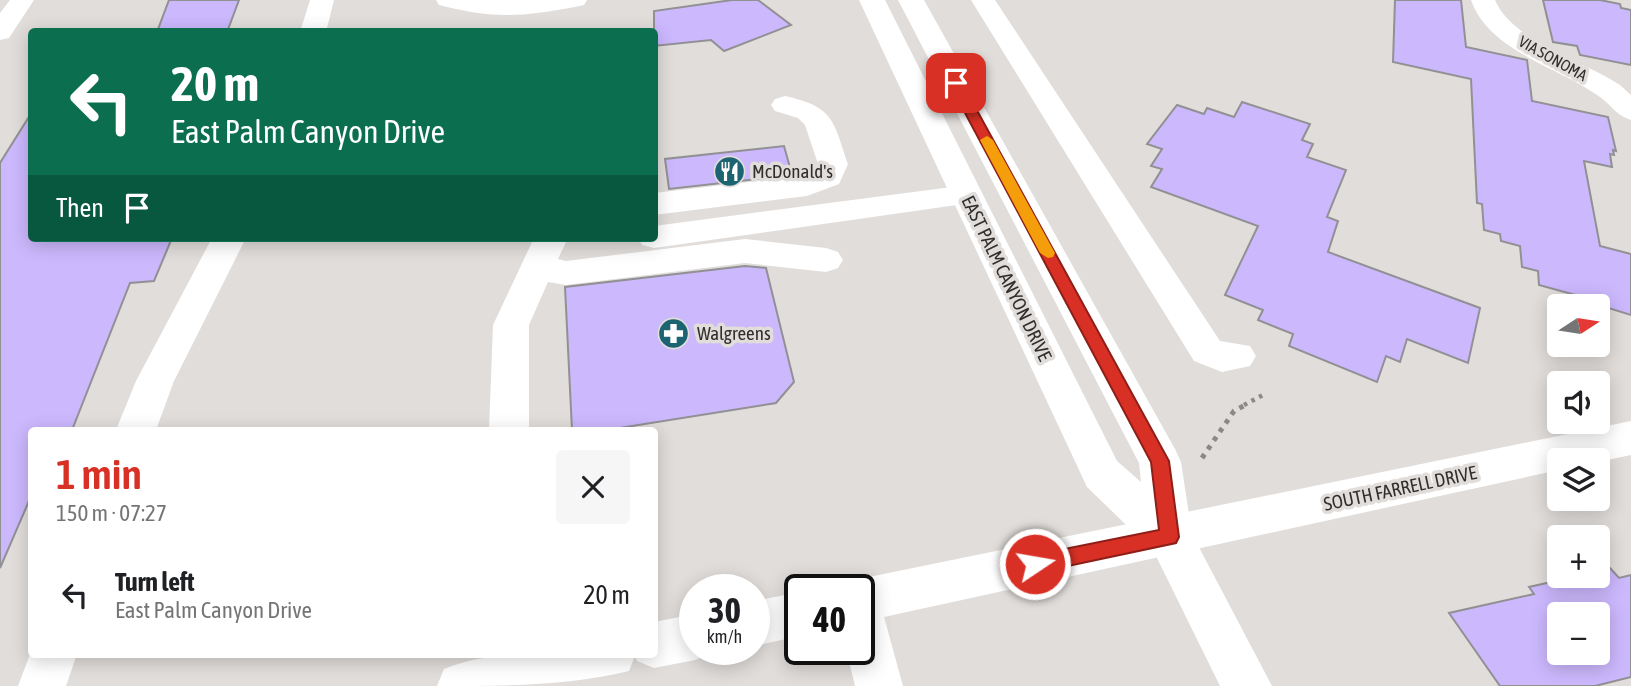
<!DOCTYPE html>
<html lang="en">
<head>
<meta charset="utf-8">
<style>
	:root { --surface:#fff; --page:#f6f6f6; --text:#202124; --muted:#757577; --accent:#d93025 }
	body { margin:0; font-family:"Asap Condensed",sans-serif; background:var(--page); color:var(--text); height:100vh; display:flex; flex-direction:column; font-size:26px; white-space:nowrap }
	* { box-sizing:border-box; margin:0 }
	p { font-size:23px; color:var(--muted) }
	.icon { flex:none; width:38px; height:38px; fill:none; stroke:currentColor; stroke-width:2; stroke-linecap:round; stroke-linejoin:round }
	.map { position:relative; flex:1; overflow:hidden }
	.side { position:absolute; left:28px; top:427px; width:630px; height:231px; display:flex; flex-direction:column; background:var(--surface); border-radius:7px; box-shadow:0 4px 18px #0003 }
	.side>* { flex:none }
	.top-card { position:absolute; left:28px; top:28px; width:630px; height:214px; border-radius:7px; box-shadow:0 4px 18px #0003; background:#0b6e4f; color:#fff; overflow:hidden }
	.needle { width:46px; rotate:78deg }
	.controls { position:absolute; left:1547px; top:294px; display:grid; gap:14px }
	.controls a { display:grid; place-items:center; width:63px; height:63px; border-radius:7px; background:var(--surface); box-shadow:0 4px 18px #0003; font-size:35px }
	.speed { position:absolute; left:679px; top:574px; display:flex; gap:14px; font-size:35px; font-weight:700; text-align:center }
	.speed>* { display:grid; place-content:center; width:91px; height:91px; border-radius:50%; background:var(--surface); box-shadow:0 4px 18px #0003; line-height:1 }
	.speed small { font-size:18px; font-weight:400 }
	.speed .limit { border:4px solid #111; border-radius:10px; background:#fff; color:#111 }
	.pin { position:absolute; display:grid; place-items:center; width:60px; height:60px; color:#fff; margin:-30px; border-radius:14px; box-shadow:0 4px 10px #0006 }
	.me { position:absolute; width:77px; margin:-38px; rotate:78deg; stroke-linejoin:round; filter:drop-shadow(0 0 5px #0008) }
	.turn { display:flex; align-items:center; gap:24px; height:147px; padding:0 28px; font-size:32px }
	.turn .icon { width:91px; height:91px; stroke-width:2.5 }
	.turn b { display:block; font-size:49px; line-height:60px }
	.then { display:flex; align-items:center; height:66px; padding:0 28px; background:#0003; gap:14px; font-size:26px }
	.round { display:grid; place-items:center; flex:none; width:74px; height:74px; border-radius:7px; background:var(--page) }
	.headline { display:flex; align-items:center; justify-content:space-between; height:119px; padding:0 28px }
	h1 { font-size:42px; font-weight:600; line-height:52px; color:var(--accent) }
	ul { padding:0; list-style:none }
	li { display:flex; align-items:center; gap:21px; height:98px; padding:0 28px }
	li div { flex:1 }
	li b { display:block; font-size:26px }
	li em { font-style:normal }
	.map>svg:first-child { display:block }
	.building { fill:#ccb8fd; stroke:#919094; stroke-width:2; fill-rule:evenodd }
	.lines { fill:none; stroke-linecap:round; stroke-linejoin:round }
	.path-far1 { stroke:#8b8886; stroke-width:4.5; stroke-dasharray:3.5 5; stroke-linecap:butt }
	.path { stroke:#8b8886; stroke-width:5; stroke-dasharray:4.5 6; stroke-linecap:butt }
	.minor { fill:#fff; fill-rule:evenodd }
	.major { fill:#fff; fill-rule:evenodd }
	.route { fill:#d93025; stroke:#8d1f18; stroke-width:2 }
	.slow { fill:#f59e0b }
	.labels { text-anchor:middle; stroke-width:7; stroke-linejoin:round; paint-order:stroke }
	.far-street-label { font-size:16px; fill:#312f2e; stroke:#e1ddda }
	.poi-label { font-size:19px; fill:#312f2e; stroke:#e1ddda; text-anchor:start }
	.street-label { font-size:19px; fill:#312f2e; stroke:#e1ddda }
</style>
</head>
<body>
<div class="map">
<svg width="1631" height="686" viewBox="0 0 1631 686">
	<rect width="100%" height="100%" fill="#e1ddda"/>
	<path class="building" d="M169,0H239L227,32H157Z
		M732,0H758L791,25L724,51L711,40L654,46V11Z
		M1395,0H1461L1466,47L1527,60L1532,101L1608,117L1616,151L1613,150L1614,155L1610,154L1612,167L1584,161L1600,246L1631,254V315L1602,306L1601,302L1539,285L1538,271L1522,267L1520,246L1501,241L1500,234L1484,230L1482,204L1477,203L1471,79L1393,62Z
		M1543,0H1600L1620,4L1621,8L1631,10V65L1580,55L1577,46L1553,42Z
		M1242,102L1310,124L1302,140L1313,144L1307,157L1346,170L1327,217L1338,221L1328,252L1480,308L1468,363L1407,339L1400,362L1386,356L1377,382L1289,346L1293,334L1258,320L1263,310L1225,295L1258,226L1151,187L1162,169L1151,166L1162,149L1147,144L1177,105L1204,114L1207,108L1234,117Z
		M32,112V238H172L154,281L130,283L72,430H32V494L0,568V163Z
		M784,146L792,175L669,189L665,159Z
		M745,266L766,268L794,382L776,403L607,430H572L565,287Z
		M1610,568L1619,578L1631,575V677L1595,686H1500L1449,613L1534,594L1529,587L1578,576H1598V571ZM1559,614H1598V653H1559Z"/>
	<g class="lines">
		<path class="path-far1" d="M1244,405L1263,395"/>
		<path class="path" d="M1202,458L1234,411L1247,404"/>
		<path class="minor" d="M10,0H34L9,38L0,40V13Z
			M310,0H334L326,32H300Z
			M436,0H587L584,5L575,7C519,17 495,19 439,5Z
			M971,0H995L1220,341L1250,346L1256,356L1250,366L1222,372L1194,361Z
			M1471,0H1495C1511,40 1585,62 1620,85L1631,95V120C1616,116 1610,103 1597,95C1556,66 1489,51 1471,0Z
			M785,96C834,107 833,120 848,164L839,184L807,196L654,215V193L802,176L815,171L818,164L805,125L798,118L775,111L771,105L775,99Z
			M967,185L978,188L983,195L978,202L654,248L642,245L638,238H654V226Z
			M212,238H246L174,381L156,430H116L136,381Z
			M534,238H568L558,259L566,261L745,239L826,248L838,252L843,260L838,268L826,272L745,263L566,285L548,282L529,325V430H489L493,325Z
			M1631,421V455L1598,462L1559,460V470L884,617L903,686H855L846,649H859V590H841L843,586L859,579Z
			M800,592V636L754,646V601Z
			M695,614V649H713L712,653L695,660L654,668L637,661L635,656L629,671C569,686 500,686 437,686L444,669C501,645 591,654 654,654V622Z
			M32,649V654H77L66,686H18Z"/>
		<path class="major" d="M859,0H885L1117,461L1141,482L1139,463L898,0H924L1175,449L1181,462L1192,534L1272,686H1220L1154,552L1087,487Z"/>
	</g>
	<path class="route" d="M956,79L962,83L1169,461L1179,537L1176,543L1035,573L1029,571L1026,564L1029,558L1035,555L1159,530L1151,462L949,83Z"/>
	<path class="slow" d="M987,136L993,140L1055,253L1053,257L1048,258L1040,253L980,140Z"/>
	<defs>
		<symbol id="restaurant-disc" viewBox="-11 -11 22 22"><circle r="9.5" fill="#1d6473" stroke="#e1ddda"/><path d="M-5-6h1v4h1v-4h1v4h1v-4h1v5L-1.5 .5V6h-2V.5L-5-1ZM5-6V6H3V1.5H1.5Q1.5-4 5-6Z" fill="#fff"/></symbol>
		<symbol id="pharmacy-disc" viewBox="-11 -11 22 22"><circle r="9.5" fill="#1d6473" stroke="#e1ddda"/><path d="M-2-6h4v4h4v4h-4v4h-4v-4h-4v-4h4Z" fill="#fff"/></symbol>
	</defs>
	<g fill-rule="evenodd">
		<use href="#restaurant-disc" x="712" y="154" width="35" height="35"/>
		<use href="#pharmacy-disc" x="656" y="316" width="35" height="35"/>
	</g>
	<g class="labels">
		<g class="far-street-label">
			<text transform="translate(1553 58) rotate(29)" y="6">VIA SONOMA</text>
		</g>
		<g class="poi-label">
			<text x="752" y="178">McDonald's</text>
			<text x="697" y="340">Walgreens</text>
		</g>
		<g class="street-label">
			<text transform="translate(1007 278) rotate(64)" y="7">EAST PALM CANYON DRIVE</text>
			<text transform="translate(1400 488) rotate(-12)" y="7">SOUTH FARRELL DRIVE</text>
		</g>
	</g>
</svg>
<div class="controls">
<a><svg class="needle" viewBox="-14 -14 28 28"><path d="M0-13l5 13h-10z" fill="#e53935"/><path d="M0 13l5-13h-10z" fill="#757577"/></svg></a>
<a><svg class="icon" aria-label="sound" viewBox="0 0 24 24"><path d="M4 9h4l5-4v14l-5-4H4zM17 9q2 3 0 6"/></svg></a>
<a><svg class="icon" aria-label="layers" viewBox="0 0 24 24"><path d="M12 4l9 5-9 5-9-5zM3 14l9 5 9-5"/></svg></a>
<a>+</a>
<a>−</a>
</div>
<div class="speed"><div>30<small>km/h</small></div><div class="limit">40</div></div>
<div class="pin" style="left:956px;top:83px;background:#d93025"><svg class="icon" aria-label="arrive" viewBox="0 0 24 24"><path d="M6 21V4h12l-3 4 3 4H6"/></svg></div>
<svg class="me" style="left:1035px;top:564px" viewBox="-20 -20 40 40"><circle r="17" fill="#d93025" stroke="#fff" stroke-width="3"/><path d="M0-11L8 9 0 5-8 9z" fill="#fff"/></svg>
<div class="top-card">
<div class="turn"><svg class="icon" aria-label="left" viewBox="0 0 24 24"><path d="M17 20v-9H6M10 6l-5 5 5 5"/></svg><div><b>20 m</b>East Palm Canyon Drive</div></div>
<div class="then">Then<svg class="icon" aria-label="arrive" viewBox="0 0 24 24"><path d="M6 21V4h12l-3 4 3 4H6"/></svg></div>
</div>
<section class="side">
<div class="headline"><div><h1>1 min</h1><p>150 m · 07:27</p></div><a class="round"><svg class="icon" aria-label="close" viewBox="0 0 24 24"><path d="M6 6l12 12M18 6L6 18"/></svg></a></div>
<ul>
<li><svg class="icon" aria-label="left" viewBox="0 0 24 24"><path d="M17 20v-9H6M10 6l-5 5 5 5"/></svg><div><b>Turn left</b><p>East Palm Canyon Drive</p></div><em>20 m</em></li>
</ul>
</section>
</div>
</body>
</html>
